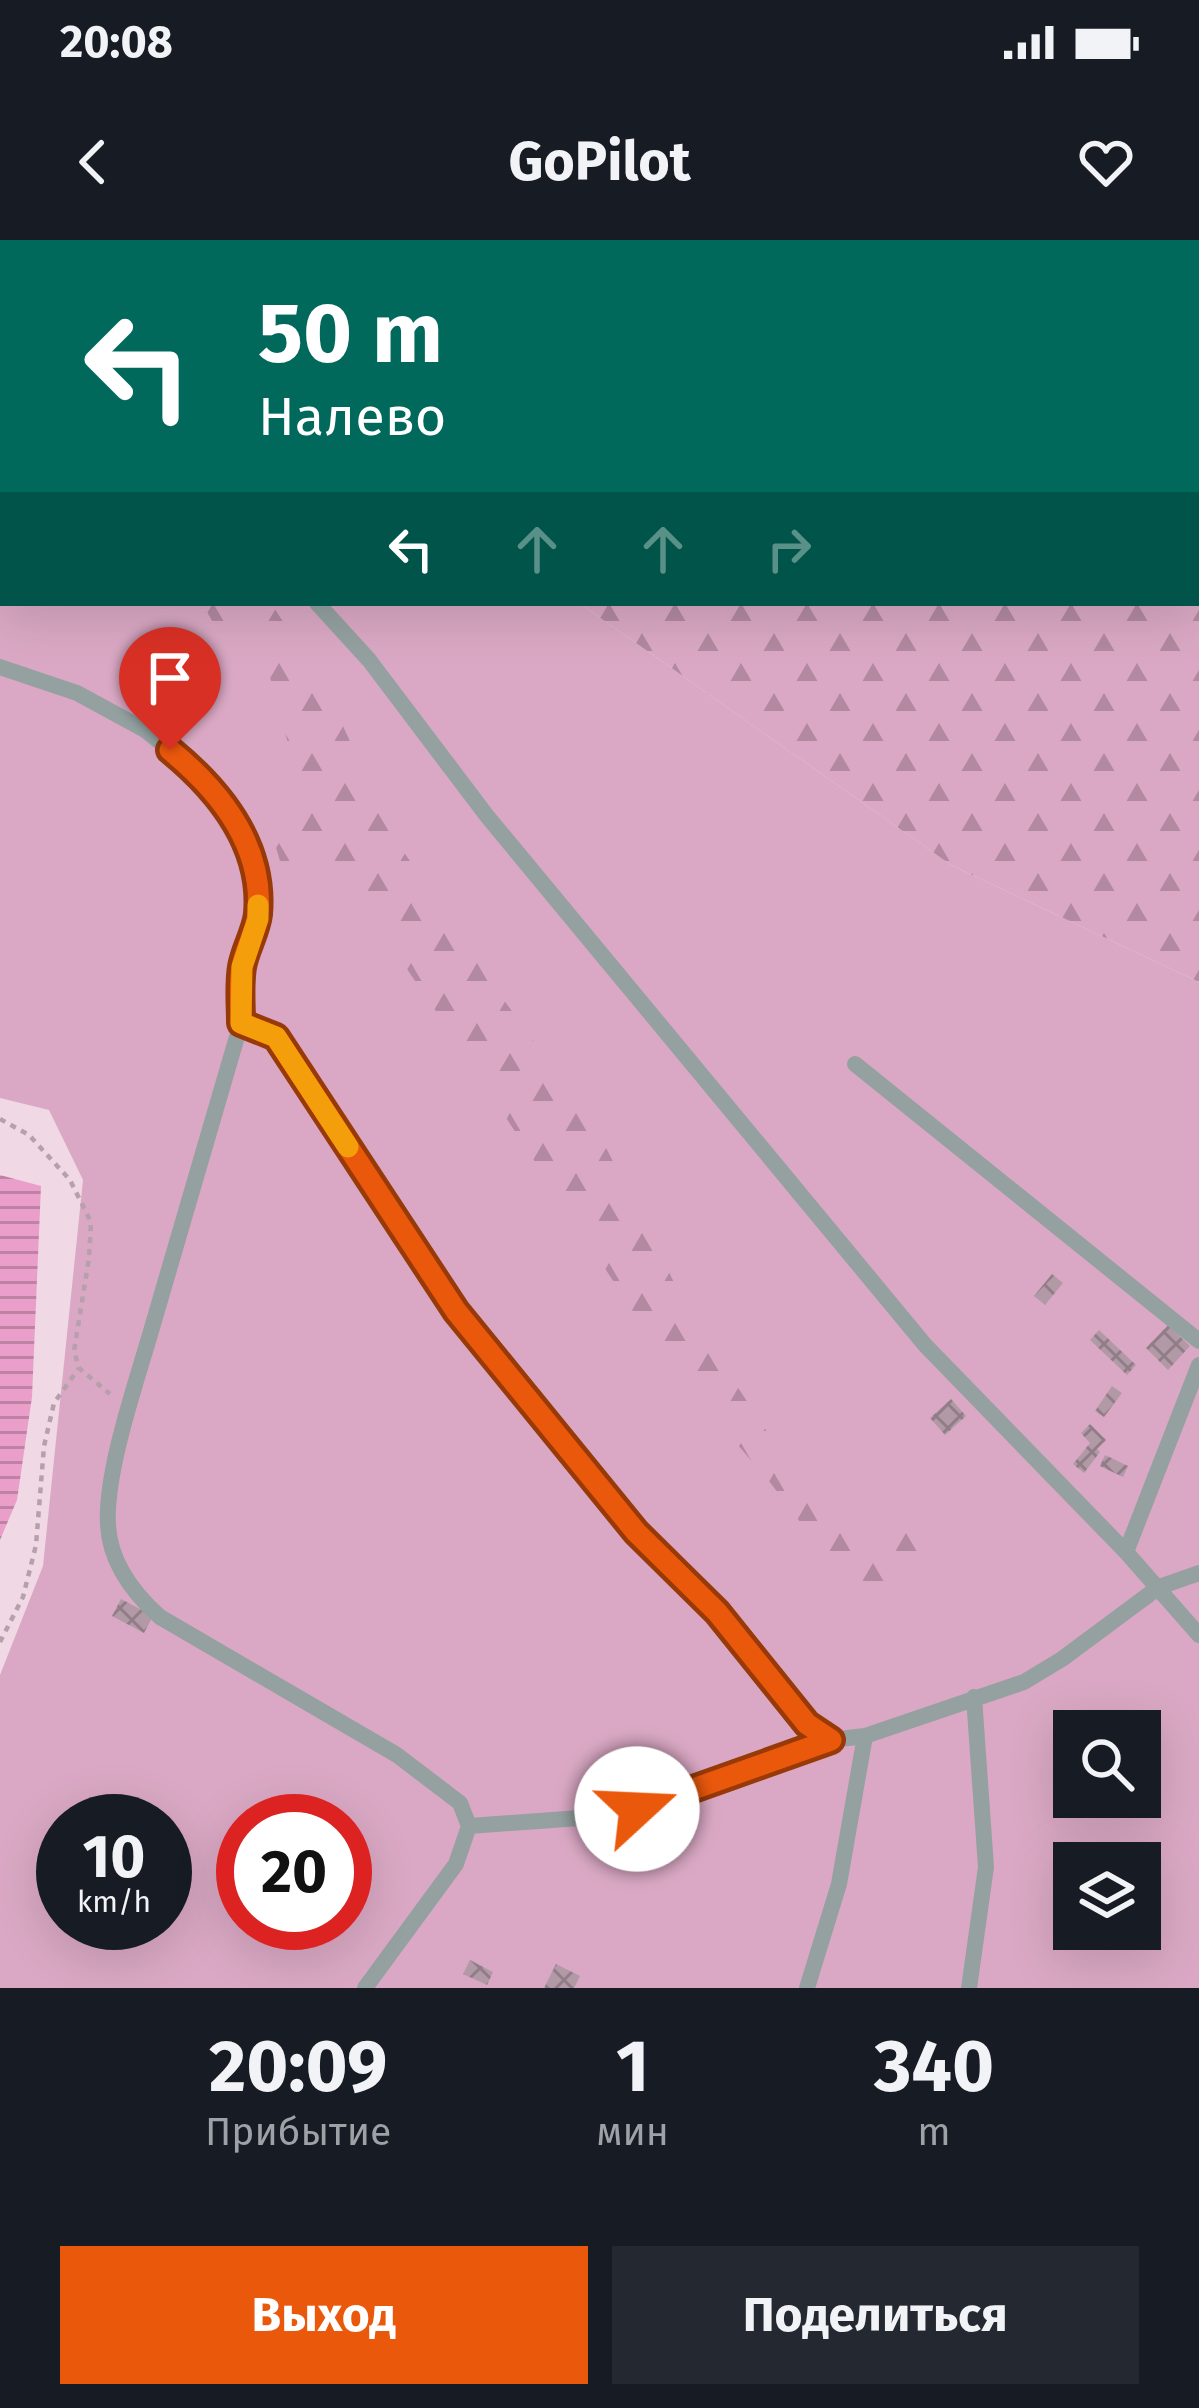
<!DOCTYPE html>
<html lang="ru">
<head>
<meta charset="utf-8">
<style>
	:root { --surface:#171b24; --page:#242831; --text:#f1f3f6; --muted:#9ea1a6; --accent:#ea580c }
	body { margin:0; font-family:"Fira Sans",sans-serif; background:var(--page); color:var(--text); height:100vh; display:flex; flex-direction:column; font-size:45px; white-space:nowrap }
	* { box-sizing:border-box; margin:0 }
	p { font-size:39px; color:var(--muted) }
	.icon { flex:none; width:66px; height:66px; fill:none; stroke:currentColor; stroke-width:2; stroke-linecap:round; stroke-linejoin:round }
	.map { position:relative; height:1748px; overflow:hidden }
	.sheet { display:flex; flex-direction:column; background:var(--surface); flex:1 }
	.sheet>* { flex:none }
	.top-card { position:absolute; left:0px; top:0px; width:1200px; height:366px; box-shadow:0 12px 48px #0002; background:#00695c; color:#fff; overflow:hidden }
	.fabs { position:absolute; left:1053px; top:1470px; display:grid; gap:24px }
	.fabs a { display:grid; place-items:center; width:108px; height:108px; border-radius:0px; background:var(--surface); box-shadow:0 12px 48px #0002; font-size:60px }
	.speed { position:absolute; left:36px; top:1554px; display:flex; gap:24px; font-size:60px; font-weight:700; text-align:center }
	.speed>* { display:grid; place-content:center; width:156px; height:156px; border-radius:50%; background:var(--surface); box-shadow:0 12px 48px #0002; line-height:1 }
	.speed small { font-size:30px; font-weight:400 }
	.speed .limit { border:18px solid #d22; background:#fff; color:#111 }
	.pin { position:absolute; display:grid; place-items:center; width:102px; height:102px; color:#fff; margin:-123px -51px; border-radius:50% 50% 50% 0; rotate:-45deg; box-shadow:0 0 12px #0007 }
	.pin .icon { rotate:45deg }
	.me { position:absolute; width:132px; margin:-66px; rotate:70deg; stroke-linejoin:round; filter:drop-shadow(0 0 9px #0008) }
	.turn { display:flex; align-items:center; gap:42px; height:252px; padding:0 60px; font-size:54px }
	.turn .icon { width:156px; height:156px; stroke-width:2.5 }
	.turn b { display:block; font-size:84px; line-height:102px }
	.lanes { display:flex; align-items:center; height:114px; padding:0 60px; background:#0003; justify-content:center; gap:60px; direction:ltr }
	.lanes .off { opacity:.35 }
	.eta { display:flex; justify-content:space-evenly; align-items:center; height:204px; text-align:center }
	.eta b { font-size:72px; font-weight:700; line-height:84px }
	.primary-button { display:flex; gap:24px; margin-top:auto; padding:24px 60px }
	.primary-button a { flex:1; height:138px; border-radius:0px; background:var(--accent); color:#fff; font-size:48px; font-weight:700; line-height:138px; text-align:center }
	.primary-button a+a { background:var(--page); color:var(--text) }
	.status { display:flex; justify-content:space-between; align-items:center; height:84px; padding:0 60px; background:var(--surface); direction:ltr }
	.status svg { height:33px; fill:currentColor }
	header { display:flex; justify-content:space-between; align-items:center; height:156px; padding:0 60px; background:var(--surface); font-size:54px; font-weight:700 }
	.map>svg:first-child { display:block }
	.green { fill:#daa8c4; fill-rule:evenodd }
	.forest { fill:url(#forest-firs) }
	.water { fill:url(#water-rules) }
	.building { fill:url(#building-cross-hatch) }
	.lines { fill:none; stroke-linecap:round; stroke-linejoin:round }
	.path { stroke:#b5a0ab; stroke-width:4.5; stroke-dasharray:6 6; stroke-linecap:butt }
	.service { stroke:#94a1a0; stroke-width:16 }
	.route-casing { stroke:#983908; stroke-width:30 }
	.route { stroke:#ea580c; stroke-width:21 }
	.slow { stroke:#f59e0b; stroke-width:21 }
</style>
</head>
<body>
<div class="status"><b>20:08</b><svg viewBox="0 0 49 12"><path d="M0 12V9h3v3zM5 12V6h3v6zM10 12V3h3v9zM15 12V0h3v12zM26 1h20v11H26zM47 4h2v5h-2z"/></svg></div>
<header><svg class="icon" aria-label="back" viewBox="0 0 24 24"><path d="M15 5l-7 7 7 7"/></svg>GoPilot<svg class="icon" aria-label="heart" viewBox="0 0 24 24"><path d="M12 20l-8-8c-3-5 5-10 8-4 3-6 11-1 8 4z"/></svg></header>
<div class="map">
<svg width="1199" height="1748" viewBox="0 0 1199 1748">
	<defs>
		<pattern id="forest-firs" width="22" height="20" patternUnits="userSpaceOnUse" patternTransform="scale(3)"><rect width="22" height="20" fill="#daa8c4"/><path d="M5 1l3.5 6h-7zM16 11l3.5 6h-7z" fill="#b289a0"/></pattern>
		<pattern id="water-rules" width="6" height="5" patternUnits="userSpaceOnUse" patternTransform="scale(3)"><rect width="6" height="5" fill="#e99fca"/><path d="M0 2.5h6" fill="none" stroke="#be82a5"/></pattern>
		<pattern id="building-cross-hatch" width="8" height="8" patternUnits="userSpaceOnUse" patternTransform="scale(3)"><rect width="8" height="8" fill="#b199a6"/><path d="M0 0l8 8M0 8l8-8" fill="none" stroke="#917d88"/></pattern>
	</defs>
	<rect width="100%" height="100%" fill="#f1d8e5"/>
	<path class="green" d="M0,0H778L782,3H3V363H579L951,625L1199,742V1748H0V1435L43,1326L83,940L49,870L0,858ZM1074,1491H1140V1557H1074ZM63,1581H165V1683H63ZM243,1581H345V1683H243ZM1074,1623H1140V1689H1074Z"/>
	<path class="forest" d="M778,0H1199V742L951,625L579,363H1197V3H782Z
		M202,363H271L325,447L395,599L503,759L593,882L691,1076L769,1195L854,1289L917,1290L934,1318L881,1356L840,1335L769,1241L667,1123L440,777L335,625L284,635L269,583L301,551L256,386H215Z"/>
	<path class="water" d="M0,935L41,946L32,1157L17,1260L0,1300Z"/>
	<path class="building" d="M1052,1034L1063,1043L1045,1065L1034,1056Z
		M1168,1085L1190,1106L1168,1130L1146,1108Z
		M1099,1090L1136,1125L1127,1135L1090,1100Z
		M1112,1146L1122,1153L1104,1177L1095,1171Z
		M951,1159L966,1176L945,1195L930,1178Z
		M1090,1184L1106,1200L1097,1209L1100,1212L1084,1233L1073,1224L1090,1203L1081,1193Z
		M1105,1215L1128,1226L1123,1237L1100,1226Z
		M121,1359L153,1376L144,1393L112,1376Z
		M470,1720L493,1732L487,1745L463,1734Z
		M556,1724L580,1736L574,1748H544Z"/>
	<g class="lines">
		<path class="path" d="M0,879L29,895L70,940L91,982L89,1018L74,1111L79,1128L110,1154
			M0,1402L23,1357L36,1305L44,1206L54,1163L79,1128"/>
		<path class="service" d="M0,16L3,20
			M317,363L369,420L487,576L925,1105L1126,1312L1199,1395
			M0,427L77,453L145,490L194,529L225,568L246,600L259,633L258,679L242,727L241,783C210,888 180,993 149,1098C134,1149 105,1234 108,1285C110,1323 133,1353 160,1377L397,1515L460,1563L469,1586L456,1624L365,1748
			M241,783L276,797L456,1071L636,1292L717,1372L807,1484L831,1500
			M855,824L1199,1101
			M1126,1312L1199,1125
			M469,1586L593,1577L637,1569L831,1500L865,1496L1024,1442L1062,1419L1159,1347L1199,1333
			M807,1748L839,1644L865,1496
			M969,1748L986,1627L974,1457"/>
	</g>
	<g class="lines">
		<defs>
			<path id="route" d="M170,510C220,551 264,605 258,674C256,692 245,709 242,727C239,745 241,765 241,783L276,797L456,1071L636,1292L717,1372L807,1484L831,1500L637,1569"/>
		</defs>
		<use href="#route" class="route-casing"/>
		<use href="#route" class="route"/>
		<path class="slow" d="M258,665V679L242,727L241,783L276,797L348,907"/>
	</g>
</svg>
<div class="fabs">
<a><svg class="icon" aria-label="search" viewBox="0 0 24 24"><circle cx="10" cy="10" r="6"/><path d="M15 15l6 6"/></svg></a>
<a><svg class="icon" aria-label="layers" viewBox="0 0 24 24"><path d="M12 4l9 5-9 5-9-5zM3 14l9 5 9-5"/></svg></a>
</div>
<div class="speed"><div>10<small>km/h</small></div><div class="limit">20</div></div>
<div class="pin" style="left:170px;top:510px;background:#d93025"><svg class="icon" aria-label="arrive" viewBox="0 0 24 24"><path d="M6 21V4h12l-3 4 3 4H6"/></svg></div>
<svg class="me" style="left:637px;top:1569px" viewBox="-20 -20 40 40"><circle r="19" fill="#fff"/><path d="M0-13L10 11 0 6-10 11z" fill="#ea580c"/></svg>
<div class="top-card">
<div class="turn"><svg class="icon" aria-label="left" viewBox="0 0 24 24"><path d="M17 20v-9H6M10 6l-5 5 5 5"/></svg><div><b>50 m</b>Налево</div></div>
<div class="lanes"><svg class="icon" aria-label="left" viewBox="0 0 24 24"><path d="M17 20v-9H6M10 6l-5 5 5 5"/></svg><svg class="icon off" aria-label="ahead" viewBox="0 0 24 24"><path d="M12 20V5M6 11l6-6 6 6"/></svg><svg class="icon off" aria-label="ahead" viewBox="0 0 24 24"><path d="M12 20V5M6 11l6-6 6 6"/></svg><svg class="icon off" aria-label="right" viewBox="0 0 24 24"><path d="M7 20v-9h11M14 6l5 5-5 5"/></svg></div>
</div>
</div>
<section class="sheet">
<div class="eta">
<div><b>20:09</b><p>Прибытие</p></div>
<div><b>1</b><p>мин</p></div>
<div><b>340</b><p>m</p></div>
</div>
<div class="primary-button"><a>Выход</a><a>Поделиться</a></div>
</section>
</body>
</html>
